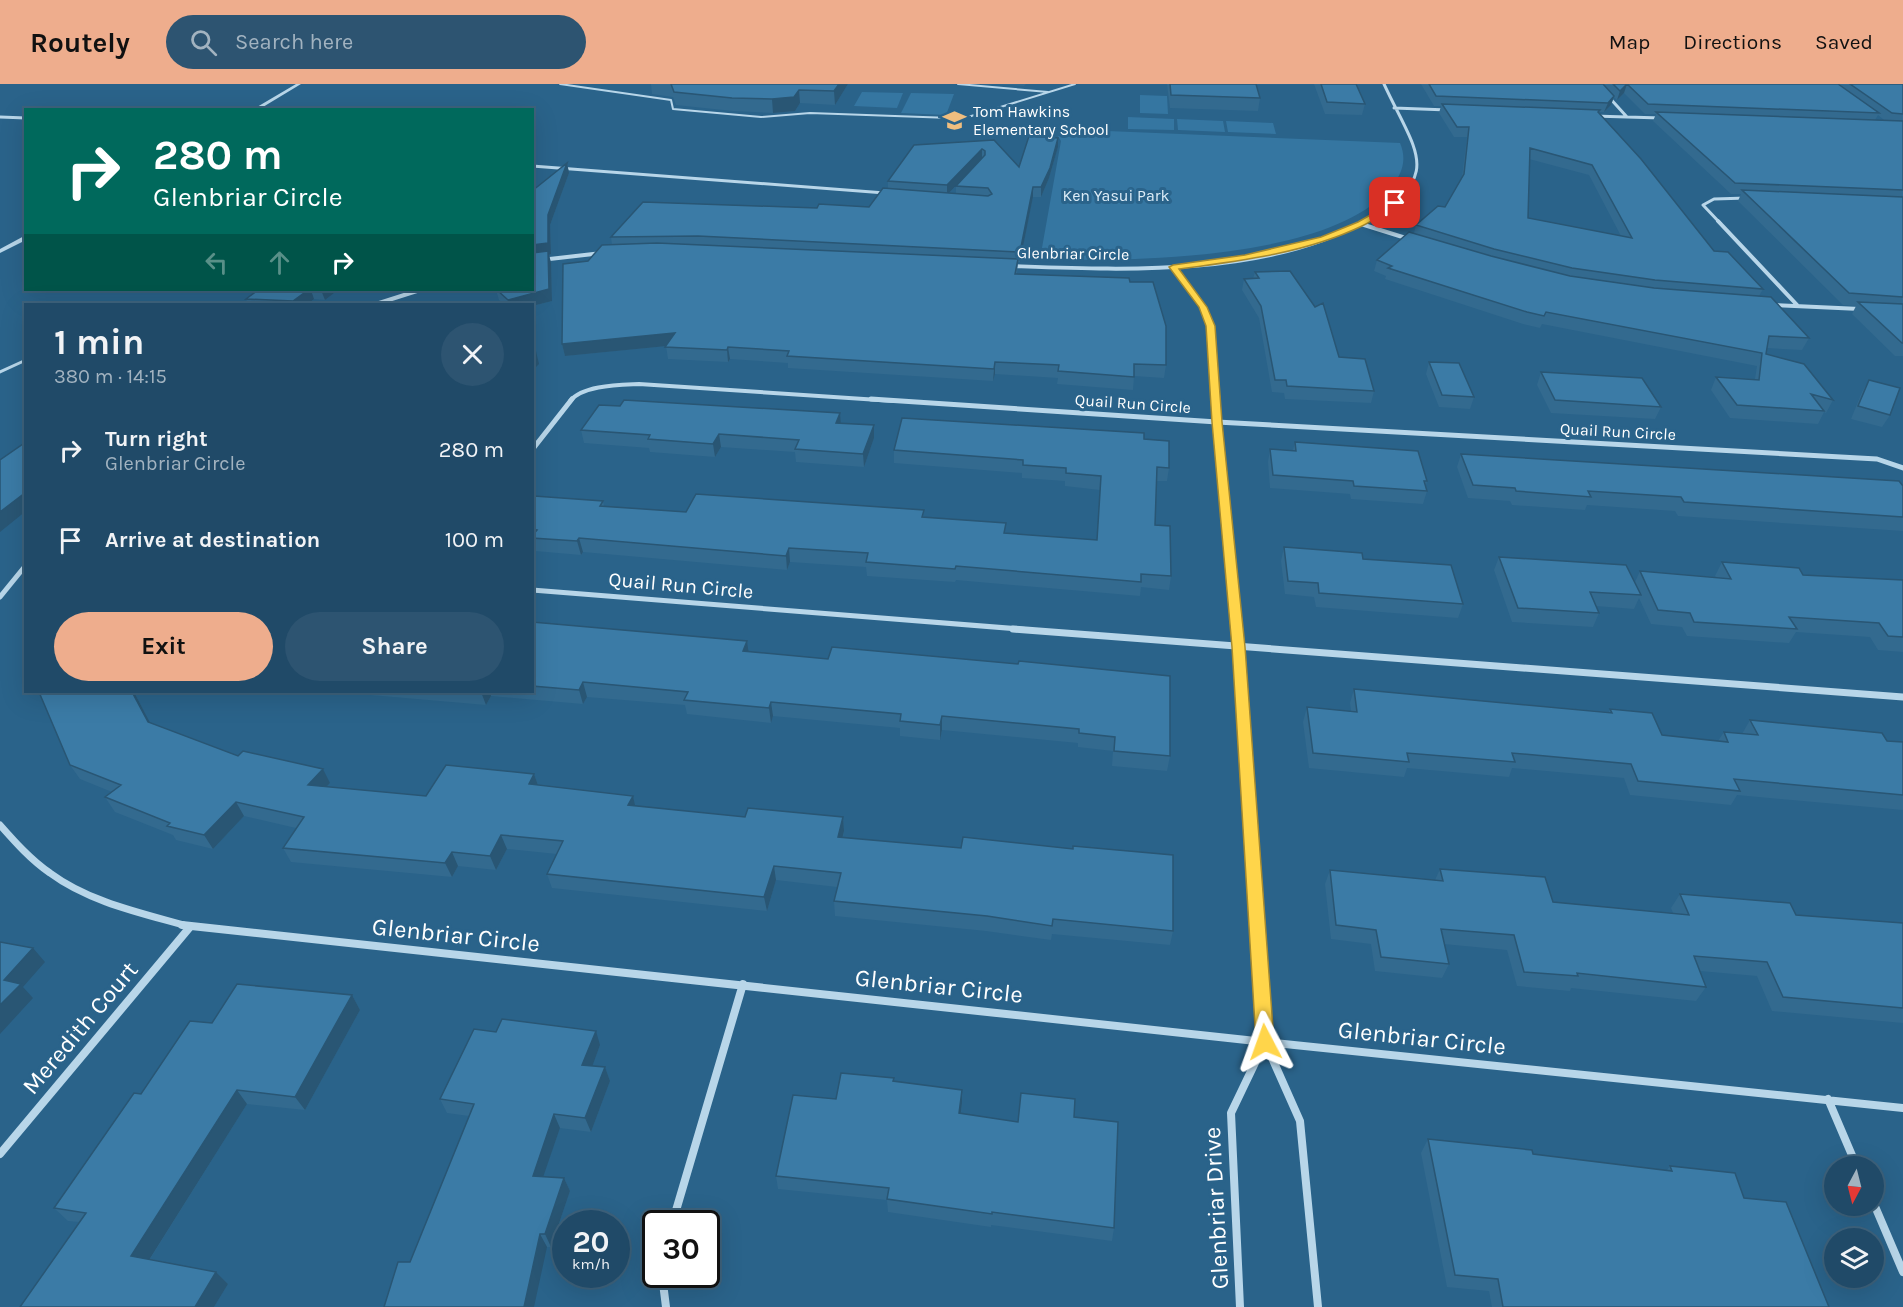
<!DOCTYPE html>
<html lang="en">
<head>
<meta charset="utf-8">
<style>
	:root { --surface:#204a68; --page:#2d5471; --text:#f1f3f6; --muted:#a2b3c0; --line:#3d627c; --accent:#eead8d }
	body { margin:0; font-family:Karla,sans-serif; background:var(--page); color:var(--text); height:100vh; display:flex; flex-direction:column; font-size:22px; white-space:nowrap }
	* { box-sizing:border-box; margin:0 }
	p { font-size:20px; color:var(--muted) }
	.icon { flex:none; width:33px; height:33px; fill:none; stroke:currentColor; stroke-width:2; stroke-linecap:round; stroke-linejoin:round }
	.map { position:relative; flex:1; overflow:hidden }
	.details { position:absolute; left:24px; top:219px; width:510px; height:390px; display:flex; flex-direction:column; background:var(--surface); border-radius:0px; box-shadow:0 6px 24px #0002,0 0 0 2px var(--line) }
	.details>* { flex:none }
	.banner { position:absolute; left:24px; top:24px; width:510px; height:183px; border-radius:0px; box-shadow:0 6px 24px #0002,0 0 0 2px var(--line); background:#00695c; color:#fff; overflow:hidden }
	.needle { width:39px; rotate:187deg }
	.fabs { position:absolute; left:1824px; top:1072px; display:grid; gap:12px }
	.fabs a { display:grid; place-items:center; width:60px; height:60px; border-radius:50%; background:var(--surface); box-shadow:0 6px 24px #0002,0 0 0 2px var(--line); font-size:30px }
	.speed { position:absolute; left:552px; top:1126px; display:flex; gap:12px; font-size:30px; font-weight:700; text-align:center }
	.speed>* { display:grid; place-content:center; width:78px; height:78px; border-radius:50%; background:var(--surface); box-shadow:0 6px 24px #0002,0 0 0 2px var(--line); line-height:1 }
	.speed small { font-size:15px; font-weight:400 }
	.speed .limit { border:3px solid #111; border-radius:9px; background:#fff; color:#111 }
	.pin { position:absolute; display:grid; place-items:center; width:51px; height:51px; color:#fff; margin:-26px; border-radius:12px; box-shadow:0 3px 9px #0006 }
	.me { position:absolute; width:66px; margin:-33px; rotate:356deg; stroke-linejoin:round; filter:drop-shadow(0 0 4px #0008) }
	.turn { display:flex; align-items:center; gap:21px; height:126px; padding:0 30px; font-size:27px }
	.turn .icon { width:78px; height:78px; stroke-width:2.5 }
	.turn b { display:block; font-size:42px; line-height:51px }
	.lanes { display:flex; align-items:center; height:57px; padding:0 30px; background:#0003; justify-content:center; gap:30px; direction:ltr }
	.lanes .off { opacity:.35 }
	.round { display:grid; place-items:center; flex:none; width:63px; height:63px; border-radius:32px; background:var(--page) }
	.headline { display:flex; align-items:center; justify-content:space-between; height:102px; padding:0 30px }
	h1 { font-size:36px; font-weight:700; line-height:45px }
	.action { display:flex; gap:12px; margin-top:auto; padding:12px 30px }
	.action a { flex:1; height:69px; border-radius:36px; background:var(--accent); color:#111; font-size:24px; font-weight:700; line-height:69px; text-align:center }
	.action a+a { background:var(--page); color:var(--text) }
	ul { padding:0; list-style:none }
	li { display:flex; align-items:center; gap:18px; height:90px; padding:0 30px }
	li div { flex:1 }
	li b { display:block; font-size:22px }
	li em { font-style:normal }
	header { display:flex; align-items:center; gap:36px; box-sizing:border-box; height:84px; padding:0 30px; background:var(--accent); color:#111 }
	header strong { font-size:28px }
	nav { display:flex; gap:33px; margin-inline-start:auto; font-size:21px }
	.search { width:420px; height:54px; background:var(--page); display:flex; align-items:center; gap:15px; box-sizing:border-box; padding:0 21px; border-radius:33px; color:var(--muted); font-size:22px }
	.map>svg:first-child { display:block }
	.green { fill:#3576a1 }
	.lines { fill:none; stroke-linecap:round; stroke-linejoin:round }
	.service-far1 { stroke:#b8d6e9; stroke-width:2 }
	.service { stroke:#b8d6e9; stroke-width:3 }
	.minor-far4 { stroke:#b8d6e9; stroke-width:3 }
	.minor-far3 { stroke:#b8d6e9; stroke-width:4 }
	.minor-far2 { stroke:#b8d6e9; stroke-width:5 }
	.minor-far1 { stroke:#b8d6e9; stroke-width:7 }
	.minor { stroke:#b8d6e9; stroke-width:8 }
	.tertiary { fill:#b8d6e9; fill-rule:evenodd }
	.wall { fill:#336a8f; fill-rule:evenodd }
	.shaded-wall { fill:#295674 }
	.building { fill:#3b7ba6; stroke:#295674; stroke-width:1.5; fill-rule:evenodd }
	.route { fill:#ffd54a; stroke:#a68a30; stroke-width:1.5 }
	.labels { text-anchor:middle; stroke-width:6; stroke-linejoin:round; paint-order:stroke }
	.far-poi-label { font-size:16px; fill:#fff; stroke:#2a638a; text-anchor:start }
	.far-park-label { font-size:16px; fill:#dcecf7; stroke:#2a638a }
	.far-street-label { font-size:16px; fill:#fff; stroke:#2a638a }
	.street-label { font-size:20px; fill:#fff; stroke:#2a638a }
	.near-street-label { font-size:24px; fill:#fff; stroke:#2a638a }
</style>
</head>
<body>
<header>
<strong>Routely</strong>
<div class="search"><svg class="icon" aria-label="search" viewBox="0 0 24 24"><circle cx="10" cy="10" r="6"/><path d="M15 15l6 6"/></svg>Search here</div>
<nav><a>Map</a><a>Directions</a><a>Saved</a></nav>
</header>
<div class="map">
<svg width="1903" height="1223" viewBox="0 0 1903 1223">
	<rect width="100%" height="100%" fill="#2a638a"/>
	<path class="green" d="M862,8L903,9L897,24L854,22Z
		M911,9L954,10L946,31L901,29Z
		M1140,11L1167,12L1168,30L1140,29Z
		M1128,33L1174,35V46L1128,45Z
		M1177,35L1223,37L1225,48L1178,46Z
		M1226,37L1273,39L1276,50L1228,48Z
		M1107,47L1400,59C1408,78 1401,93 1387,108C1322,176 1129,178 1040,175L1061,57L1058,52Z"/>
	<g class="lines">
		<path class="service-far1" d="M560,0L671,16L673,25L761,33L810,29L951,34L968,33L1075,0
			M958,0L1048,8"/>
		<path class="service" d="M0,288L26,276"/>
		<path class="minor-far4" d="M1597,0L1627,33
			M1394,24L1448,26
			M1593,32L1661,34
			M0,33L26,34
			M532,82L885,109
			M1362,139C1446,92 1417,71 1384,0
			M1720,139L1703,121L1714,115L1747,114"/>
		<path class="minor-far3" d="M1718,137L1798,222
			M1361,140L1409,155
			M532,177L602,169
			M1011,182C1123,186 1264,193 1365,137
			M1173,183L1203,223L1211,242L1216,317
			M376,220L420,206
			M1772,221L1860,225
			M570,317C583,301 620,301 639,300L894,317"/>
		<path class="minor-far2" d="M871,315L1217,338L1877,375L1903,384
			M1216,315L1237,546
			M532,366L572,315
			M532,506L1032,546
			M0,513L26,481"/>
		<path class="minor-far1" d="M1013,545L1903,613
			M1237,545L1257,842
			M0,741C15,758 31,776 50,789C89,818 141,829 187,842"/>
		<path class="minor" d="M182,841L1265,958L1903,1024
			M1257,841L1265,958L1300,1037L1318,1223
			M1828,1015L1857,1083
			M0,1070L190,843
			M1874,1120L1903,1188
			M672,1140L743,900
			M662,1191L666,1223
			M1240,1223L1231,1029L1265,958"/>
		<path class="tertiary" d="M296,0H301L258,26H252Z
			M26,151V156L0,169V165Z"/>
	</g>
	<path class="wall" d="M651,0H848L835,21L800,19L795,27L773,29L733,27L676,21L673,13L652,10Z
		M996,0H1026L1024,2Z
		M1167,0H1256L1260,14L1258,27L1170,24Z
		M1314,0H1356L1365,20L1362,31L1325,30Z
		M1421,0H1903V272H1895L1852,230L1856,222L1843,221L1738,117L1741,110H1731L1653,37L1656,30H1645L1624,9L1617,16L1614,13L1611,21L1604,28H1599V30L1714,167L1763,205L1759,212L1809,254L1802,266L1767,264L1766,270L1833,316L1826,329L1824,328L1818,340L1730,334L1711,306L1716,293L1755,295L1757,282L1542,240L1540,244L1523,240L1385,195L1386,192L1374,187L1377,176L1414,149L1416,141L1445,123L1462,93L1467,53H1454L1439,29L1441,22H1434ZM1878,31L1884,36H1875ZM1529,75L1589,91L1621,152L1528,134Z
		M994,56L1019,83L1058,63L1049,94L1041,113H1033L1020,178H1018L1017,190L1166,281L1164,294L1134,292L1133,306L1057,300L1058,294L995,290L993,297L788,284V279L730,275L728,278L668,275L666,262L565,272L562,260L588,177L612,161L611,153L817,124L869,123L888,104V97ZM956,102V109H949Z
		M567,79L569,89L550,141L551,170L549,171L551,179L552,217L532,222V220H504L499,216L496,206H532Z
		M1255,188L1339,273L1374,307L1371,319L1285,315L1284,309L1272,308L1259,234L1242,206L1244,195H1253Z
		M258,206H338L325,216L314,215L308,220H248L246,215Z
		M1429,278L1474,313L1470,325L1439,323L1426,290Z
		M1541,288L1661,323L1655,335L1551,329L1537,301Z
		M1869,296L1890,331L1882,343L1851,335L1862,308Z
		M841,339L874,341V354L864,383L796,378L795,368L721,363L715,373L650,368L649,364L584,359L581,346Z
		M1144,355L1169,384L1167,397H1157L1155,441L1171,492L1169,506L1141,503L1140,512L956,496L955,498L867,492L866,483L790,478L787,486L583,468L581,471L535,467L532,458V415L603,417L604,422L686,428L924,434L1005,449L1097,456L1100,406L1065,402V397L1022,394V389L894,379V366Z
		M1295,358L1427,397L1426,401L1427,407L1423,420L1351,415L1350,410L1270,404L1268,378L1270,365L1293,366Z
		M1461,370L1903,402V447L1678,432L1675,427L1587,421L1585,426L1512,421L1510,417L1468,414L1457,383Z
		M1284,463L1363,475L1463,520L1458,534L1316,523L1314,513L1285,510L1281,477Z
		M1499,473L1635,498L1640,487L1716,493L1715,492L1722,478L1803,491L1903,496V568L1878,566L1870,553L1796,548L1789,559L1687,552L1682,543L1651,540L1639,514L1634,525L1596,522L1599,529L1593,543L1512,538L1494,486Z
		M533,537L749,568L828,575L1018,580L1170,672L1167,687L1112,682L1113,667L1078,663V659L942,646L940,656L900,652V644L773,632L771,639L687,630L685,621L587,613L583,620L491,612L486,621L359,610L354,608H532Z
		M1354,605L1609,628L1610,625L1662,651L1718,657L1724,648L1742,650L1750,636L1887,657L1903,658V726L1737,711L1731,721L1630,711L1624,694L1512,684L1509,693L1407,684L1404,693L1309,684L1303,638L1307,623L1351,627L1350,619Z
		M39,608H134L150,639L238,672L330,699L326,703L426,712L534,690L538,701L635,722L745,733H843L844,747L843,753L1173,847L1170,861L1052,850L1051,856L986,847L835,832L834,817L837,803L776,796L767,827L552,804L547,790L557,770L507,765L496,786L458,782L452,793L291,778L283,764L296,744L244,732L213,765L176,756L173,751L115,728L105,713L112,708L80,695L70,681Z
		M1440,785L1553,818L1673,829L1671,824L1680,810L1796,831L1903,839V939L1772,927L1757,892L1700,887L1706,903L1696,917L1571,904L1570,907L1517,902L1507,866L1444,860L1449,880L1442,894L1375,887L1371,860L1331,855L1325,800L1330,786L1435,796Z
		M352,911L360,926L305,1026L247,1020L150,1175L216,1188L228,1200L214,1223H20L79,1138L68,1137L54,1124L141,1010L212,939Z
		M600,961L592,982L605,983L610,997L591,1048L560,1044L543,1092L564,1094L570,1107L551,1163H547L469,1032L447,1029L440,1015Z
		M894,997L962,1019L961,1030L1018,1038L1074,1033L1114,1144L1112,1157L991,1141V1143L888,1128L887,1116L778,1105L776,1092L836,1015Z
		M1428,1055L1533,1070L1667,1086L1670,1082L1744,1114L1829,1223H1492L1489,1207L1447,1203L1421,1069Z"/>
	<path class="shaded-wall" d="M839,0H848L835,21L834,7Z
		M1627,0L1624,9L1617,16L1620,7Z
		M799,6L800,19L795,27L773,29L772,15Z
		M1614,12L1611,21L1604,28L1608,19Z
		M1058,54V63L1049,94L1041,113V103Z
		M982,65V75L947,111V101Z
		M567,79L569,89L550,141L551,170L549,171L551,179L552,217L532,222V220H509L508,216L532,173V161Z
		M1033,103V113L1020,178V168Z
		M308,206H311L314,215L308,220H294L293,217Z
		M321,206H338L325,216Z
		M675,249L677,261L565,272L562,260Z
		M728,263L730,275L728,278L727,266Z
		M536,267L539,280L532,287V271Z
		M995,278V290L993,297L994,285Z
		M840,329L841,342L836,339Z
		M874,341V354L864,383L863,370Z
		M719,350L721,363L715,373L713,360Z
		M26,408V427L0,448V428Z
		M579,454L583,468L581,471L577,457Z
		M789,464L790,478L787,486L786,472Z
		M747,557L749,571L743,567Z
		M583,598L587,613L583,620L579,606Z
		M132,608H134L157,652L148,638Z
		M481,608H490L491,612L486,621Z
		M771,618L773,632L771,639L769,624Z
		M942,632V646L940,656V641Z
		M323,685L330,699L315,715L308,701Z
		M534,690L539,704L529,700Z
		M633,712L636,726L628,721Z
		M236,718L244,732L213,765L204,751Z
		M843,733L844,747L839,767L838,753Z
		M501,751L507,765L496,786L490,772Z
		M452,768L458,782L452,793L445,779Z
		M774,782L776,796L767,827L764,813Z
		M33,864L45,878L23,903L33,914L0,950V921L4,896Z
		M352,911L360,926L305,1026L295,1013Z
		M596,947L600,961L588,994L582,981Z
		M605,983L610,997L591,1048L585,1034Z
		M237,1006L247,1020L144,1184L131,1172Z
		M962,1006V1019L959,1043V1029Z
		M554,1030L560,1044L539,1105L533,1092Z
		M564,1094L570,1107L551,1163L545,1150Z
		M540,1150L547,1163L534,1223H524Z
		M216,1188L228,1200L214,1223H195Z"/>
	<path class="building" d="M671,0H839L834,7L799,6L794,13L772,15L732,14L674,8Z
		M1170,0H1256L1260,14L1171,11Z
		M1321,0H1356L1365,20L1327,18Z
		M1429,0H1603L1614,12L1608,19L1436,12Z
		M1613,0H1838L1879,29L1648,20L1627,0L1620,7Z
		M1850,0H1903V30L1892,29Z
		M1442,20L1600,26L1598,28L1641,75L1714,167L1728,168L1763,205L1655,196L1572,184L1494,165L1416,141L1438,122L1445,123L1464,90L1469,43H1457ZM1530,64L1592,81L1632,154L1528,134Z
		M1656,28L1903,37V106L1735,99Z
		M1029,52L1058,54L1050,84L1041,103H1033L1020,168L698,152L611,153L643,118L817,124L819,120L869,123L883,104L988,112L992,110L988,104L956,102L985,71V67L982,65L947,101L888,97L914,61L994,56L1019,83Z
		M567,79L548,131V159L532,161V107Z
		M1742,106L1903,113V213L1849,209Z
		M1409,148L1491,172L1570,192L1654,204L1771,213L1809,254L1769,252L1766,270L1804,280L1833,316L1811,310L1824,327L1737,321L1716,293L1759,296L1762,269L1546,228L1544,232L1527,228L1388,184L1392,182L1377,176Z
		M657,159L1018,175L1015,190L1129,194L1130,198H1153L1166,242V281L1134,280V293L1058,287L1059,281L995,278L994,285L787,272L789,267L728,263L727,266L665,263L675,249L562,260L563,180L588,177L602,161Z
		M548,167L549,205L508,216L497,206H532V169Z
		M1290,187L1315,223L1323,219L1339,273L1365,275L1374,307L1287,302L1286,296H1275L1261,222L1244,195L1259,194L1255,188Z
		M258,206H308L293,217L246,215Z
		M1858,218L1903,220V259H1902Z
		M1429,278L1459,279L1474,313L1442,311Z
		M1541,288L1642,294L1661,323L1555,316Z
		M1869,296L1900,304L1890,331L1858,322Z
		M624,316L840,329L836,339L874,341L863,370L795,365L799,356L719,350L713,360L648,355L650,351L581,346L599,321L620,322Z
		M902,334L1144,349V355L1169,357V384L1157,383L1155,441L1170,442L1171,492L1141,490V498L956,482L955,485L866,478L868,469L789,464L786,472L579,454L577,457L532,454V452L537,446L532,445V415L534,412L603,417L600,422L686,428L696,410L924,426L922,433L1006,439L1004,449L1097,456L1101,392L1066,389V384L1023,381V376L894,366Z
		M26,358V408L0,428V376Z
		M1295,358L1418,367L1427,397H1424L1427,407L1354,402L1353,397L1273,391L1270,365L1296,367Z
		M1461,370L1899,397L1903,402V433L1684,418L1681,413L1588,407L1591,413L1516,407L1515,404L1473,401Z
		M1284,463L1362,469L1363,475L1451,481L1463,520L1319,509L1318,499L1288,497Z
		M1499,473L1626,481L1641,511L1590,508L1599,529L1518,524Z
		M1722,478L1799,484L1803,491L1903,496V553L1888,552L1879,539L1789,533L1797,545L1694,538L1690,529L1658,526L1640,487L1731,495Z
		M532,538L747,557L743,567L828,575L832,563L1018,580L1019,577L1170,592V672L1114,667L1115,653L1079,649V645L942,632L940,641L900,637L901,630L771,618L769,624L684,616L688,608L583,598L579,606L532,602Z
		M1354,605L1612,629L1610,625L1652,629L1662,651L1728,658L1724,648L1758,651L1750,636L1882,649L1887,657L1903,658V711L1734,695L1740,707L1638,697L1631,680L1512,669L1515,678L1407,669L1409,678L1313,669L1307,623L1357,628Z
		M39,608H132L148,638L238,672L243,667L323,685L308,701L426,712L446,681L534,690L529,700L633,712L628,721L745,733L748,724L843,733L838,753L961,764L963,753L1073,765V762L1173,771V847L1053,835L1052,842L987,832L834,817L841,789L774,782L764,813L547,790L563,757L501,751L490,772L452,768L445,779L283,764L304,733L236,718L204,751L167,742L170,739L105,713L121,701L70,681Z
		M1440,785L1545,793L1553,818L1689,831L1680,810L1790,819L1796,831L1903,839V924L1783,913L1767,878L1694,872L1706,903L1577,889L1578,892L1524,888L1514,851L1441,845L1449,880L1381,873L1376,846L1336,841L1330,786L1443,797Z
		M0,858L33,864L4,896L21,900L0,921Z
		M237,900L352,911L295,1013L237,1006L131,1172L216,1188L195,1223H20L86,1129L54,1124L134,1009L141,1010L190,937L212,939Z
		M502,935L596,947L582,981L605,983L585,1034L554,1030L533,1092L564,1094L545,1150H540L524,1223H384L398,1178H410L474,1020L440,1015L474,945L496,948Z
		M841,989L894,994L893,997L962,1006L959,1029L1018,1038L1021,1009L1075,1015L1074,1033L1118,1038L1114,1144L992,1128V1130L887,1115L889,1104L776,1092L793,1011L836,1015Z
		M1428,1055L1532,1066L1533,1070L1672,1087L1670,1082L1735,1089L1744,1114L1786,1118L1829,1223H1503L1498,1195L1455,1191Z"/>
	<path class="route" d="M1395,117L1399,119L1398,121C1386,128 1375,136 1362,142C1306,169 1240,177 1179,185L1207,223L1215,242L1222,338L1245,563L1274,958L1272,964L1265,966L1259,964L1256,958L1232,563L1212,338L1206,242L1199,223L1169,183L1173,181L1245,171L1321,153L1358,138Z"/>
	<defs>
		<symbol id="school-bare" viewBox="-9 -9 18 18"><path d="M0-5L7-2L0 1L-7-2ZM-4 1L0 2.5L4 1V4Q0 6-4 4Z" fill="#f0be7f" stroke="#2a638a" stroke-width="2.5" paint-order="stroke"/></symbol>
	</defs>
	<g fill-rule="evenodd">
		<use href="#school-bare" x="938" y="20" width="33" height="33"/>
	</g>
	<g class="labels">
		<g class="far-poi-label">
			<text x="973" y="33">Tom Hawkins<tspan x="973" dy="18">Elementary School</tspan></text>
		</g>
		<g class="far-park-label">
			<text x="1116" y="117">Ken Yasui Park</text>
		</g>
		<g class="far-street-label">
			<text transform="translate(1073 169) rotate(1)" y="6">Glenbriar Circle</text>
			<text transform="translate(1133 319) rotate(4)" y="6">Quail Run Circle</text>
			<text transform="translate(1618 347) rotate(3)" y="6">Quail Run Circle</text>
		</g>
		<g class="street-label">
			<text transform="translate(681 501) rotate(5)" y="7">Quail Run Circle</text>
		</g>
		<g class="near-street-label">
			<text transform="translate(456 851) rotate(6)" y="8">Glenbriar Circle</text>
			<text transform="translate(939 902) rotate(6)" y="8">Glenbriar Circle</text>
			<text transform="translate(80 944) rotate(-50)" y="8">Meredith Court</text>
			<text transform="translate(1422 954) rotate(6)" y="8">Glenbriar Circle</text>
			<text transform="translate(1216 1124) rotate(-93)" y="8">Glenbriar Drive</text>
		</g>
	</g>
</svg>
<div class="fabs">
<a><svg class="needle" viewBox="-14 -14 28 28"><path d="M0-13l5 13h-10z" fill="#e53935"/><path d="M0 13l5-13h-10z" fill="#a2b3c0"/></svg></a>
<a><svg class="icon" aria-label="layers" viewBox="0 0 24 24"><path d="M12 4l9 5-9 5-9-5zM3 14l9 5 9-5"/></svg></a>
</div>
<div class="speed"><div>20<small>km/h</small></div><div class="limit">30</div></div>
<div class="pin" style="left:1395px;top:119px;background:#d93025"><svg class="icon" aria-label="arrive" viewBox="0 0 24 24"><path d="M6 21V4h12l-3 4 3 4H6"/></svg></div>
<svg class="me" style="left:1265px;top:958px" viewBox="-20 -20 40 40"><path d="M0-17L14 15 0 8-14 15z" fill="#ffd54a" stroke="#fff" stroke-width="4"/></svg>
<div class="banner">
<div class="turn"><svg class="icon" aria-label="right" viewBox="0 0 24 24"><path d="M7 20v-9h11M14 6l5 5-5 5"/></svg><div><b>280 m</b>Glenbriar Circle</div></div>
<div class="lanes"><svg class="icon off" aria-label="left" viewBox="0 0 24 24"><path d="M17 20v-9H6M10 6l-5 5 5 5"/></svg><svg class="icon off" aria-label="ahead" viewBox="0 0 24 24"><path d="M12 20V5M6 11l6-6 6 6"/></svg><svg class="icon" aria-label="right" viewBox="0 0 24 24"><path d="M7 20v-9h11M14 6l5 5-5 5"/></svg></div>
</div>
<section class="details">
<div class="headline"><div><h1>1 min</h1><p>380 m · 14:15</p></div><a class="round"><svg class="icon" aria-label="close" viewBox="0 0 24 24"><path d="M6 6l12 12M18 6L6 18"/></svg></a></div>
<ul>
<li><svg class="icon" aria-label="right" viewBox="0 0 24 24"><path d="M7 20v-9h11M14 6l5 5-5 5"/></svg><div><b>Turn right</b><p>Glenbriar Circle</p></div><em>280 m</em></li>
<li><svg class="icon" aria-label="arrive" viewBox="0 0 24 24"><path d="M6 21V4h12l-3 4 3 4H6"/></svg><div><b>Arrive at destination</b></div><em>100 m</em></li>
</ul>
<div class="action"><a>Exit</a><a>Share</a></div>
</section>
</div>
</body>
</html>
